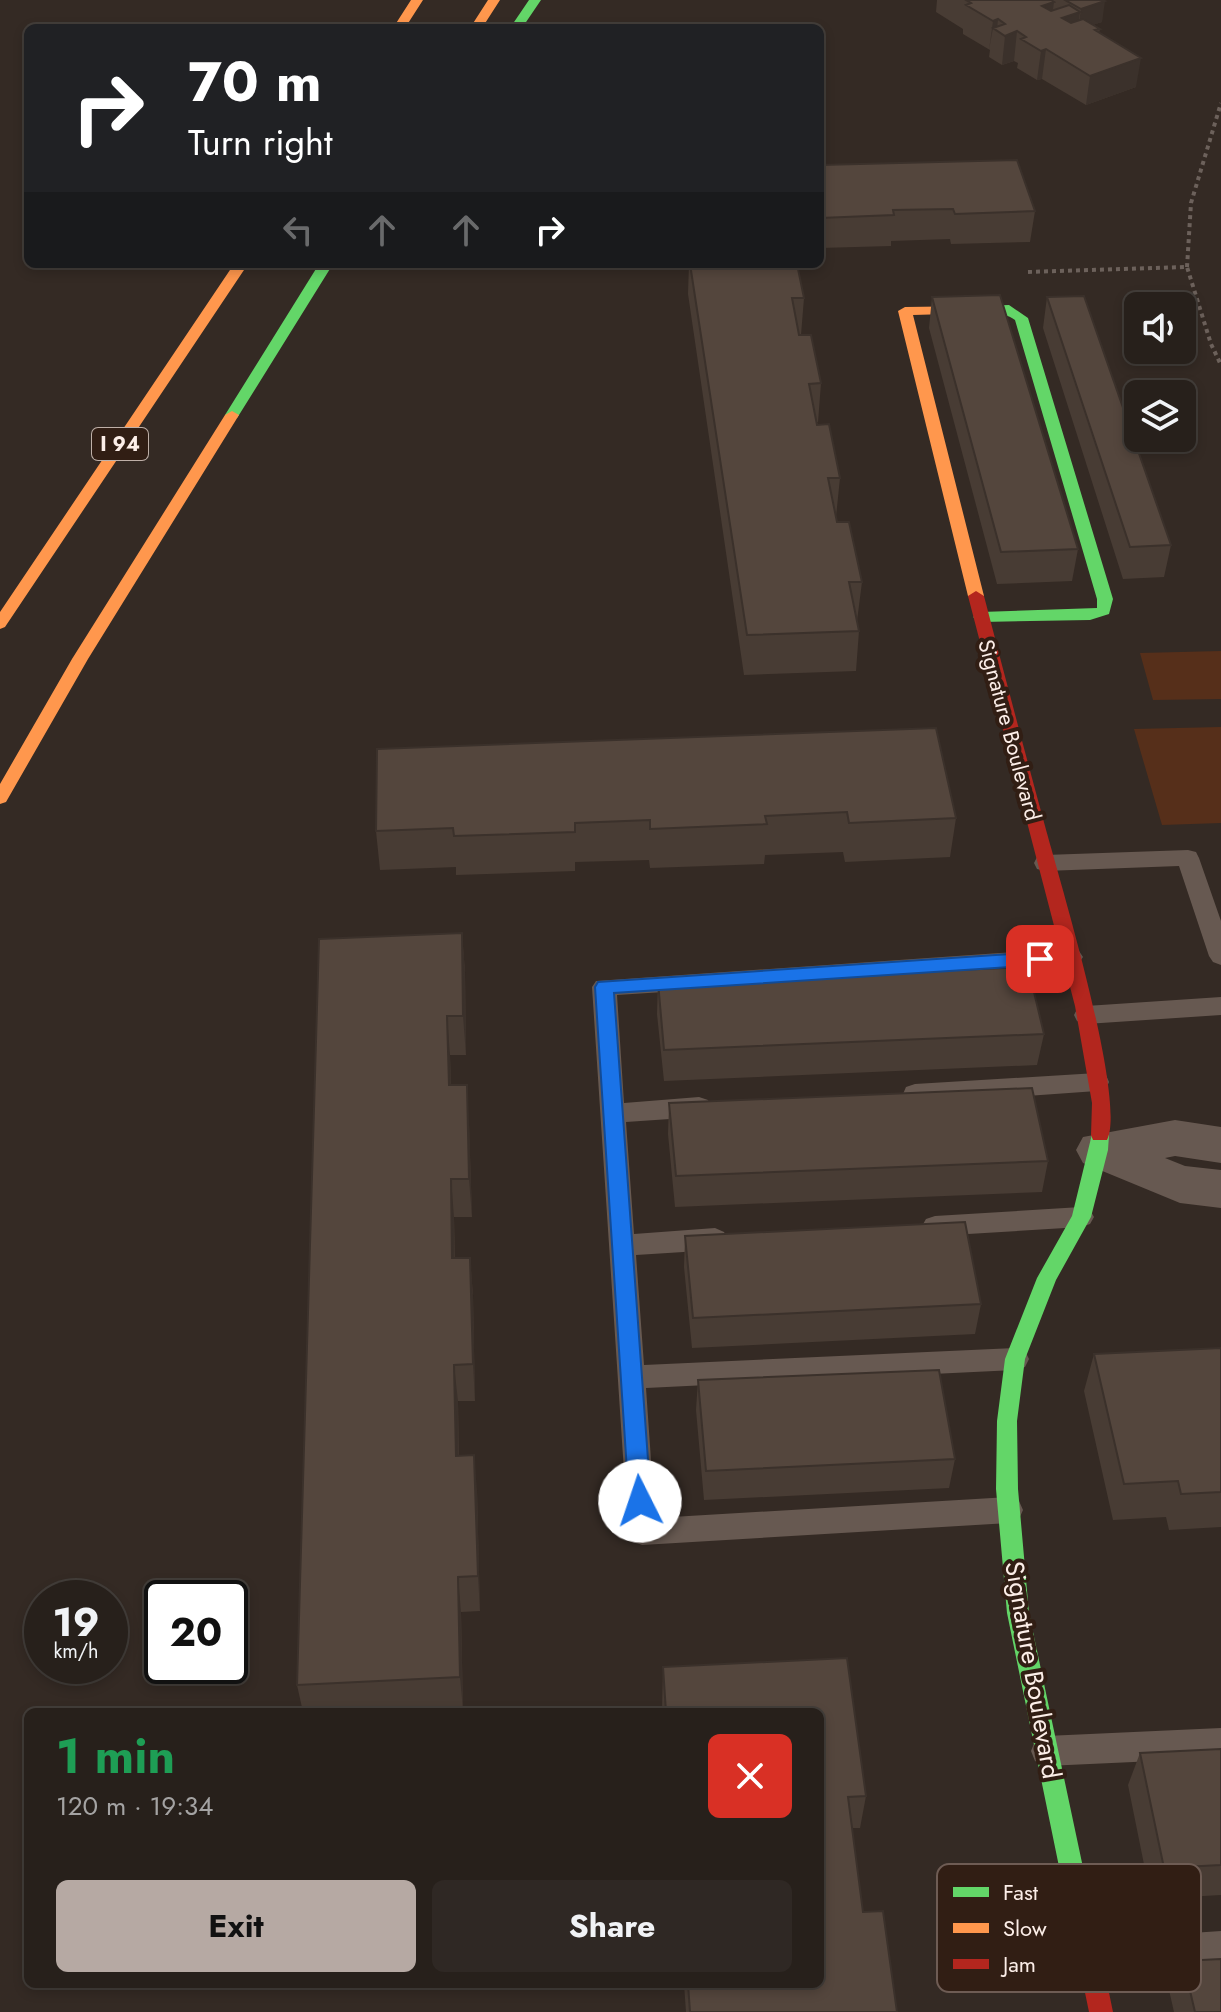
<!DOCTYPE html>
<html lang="en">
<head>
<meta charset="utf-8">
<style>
	:root { --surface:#27201b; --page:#2f2824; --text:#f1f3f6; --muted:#a4a3a3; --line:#433e3a; --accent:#b6a9a3 }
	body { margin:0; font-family:Jost,sans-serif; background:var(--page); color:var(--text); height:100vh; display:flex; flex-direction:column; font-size:30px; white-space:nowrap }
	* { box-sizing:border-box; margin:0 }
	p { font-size:26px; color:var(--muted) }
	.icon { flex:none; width:44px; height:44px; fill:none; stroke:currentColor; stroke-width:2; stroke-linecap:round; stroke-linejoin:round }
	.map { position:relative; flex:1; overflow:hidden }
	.details { position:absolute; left:24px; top:1708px; width:800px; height:280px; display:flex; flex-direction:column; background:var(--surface); border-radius:12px; box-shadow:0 4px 12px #0003,0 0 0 2px var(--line) }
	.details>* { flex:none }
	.hud { position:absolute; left:24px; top:24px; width:800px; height:244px; border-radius:12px; box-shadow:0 4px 12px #0003,0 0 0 2px var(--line); background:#202124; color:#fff; overflow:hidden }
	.tools { position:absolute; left:1124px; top:292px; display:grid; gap:16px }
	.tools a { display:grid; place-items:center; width:72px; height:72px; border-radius:12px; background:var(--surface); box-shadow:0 4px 12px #0003,0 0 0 2px var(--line); font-size:40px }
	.speed { position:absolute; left:24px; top:1580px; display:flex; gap:16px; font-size:40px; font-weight:700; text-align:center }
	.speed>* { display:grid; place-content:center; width:104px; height:104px; border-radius:50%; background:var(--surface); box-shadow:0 4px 12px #0003,0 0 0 2px var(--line); line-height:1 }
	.speed small { font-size:20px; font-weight:400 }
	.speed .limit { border:4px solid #111; border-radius:12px; background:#fff; color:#111 }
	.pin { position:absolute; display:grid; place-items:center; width:68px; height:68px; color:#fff; margin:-34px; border-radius:16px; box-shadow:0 4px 12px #0006 }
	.me { position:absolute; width:88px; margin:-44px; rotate:356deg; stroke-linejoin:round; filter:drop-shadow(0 0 6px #0008) }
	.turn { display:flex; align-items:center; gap:28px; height:168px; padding:0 32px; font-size:36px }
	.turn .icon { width:104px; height:104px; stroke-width:2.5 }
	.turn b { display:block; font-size:56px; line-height:68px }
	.lanes { display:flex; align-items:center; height:76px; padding:0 32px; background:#0003; justify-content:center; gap:40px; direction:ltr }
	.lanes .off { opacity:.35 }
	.round { display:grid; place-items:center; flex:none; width:84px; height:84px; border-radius:12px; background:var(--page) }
	.summary { display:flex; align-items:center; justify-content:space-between; height:136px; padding:0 32px }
	h1 { font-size:48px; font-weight:700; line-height:60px; color:#1e9e55 }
	.cta { display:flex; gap:16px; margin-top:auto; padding:16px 32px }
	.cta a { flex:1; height:92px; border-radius:12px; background:var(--accent); color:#111; font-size:32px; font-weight:700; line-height:92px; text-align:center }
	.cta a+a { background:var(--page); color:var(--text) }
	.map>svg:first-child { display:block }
	.green { fill:#562f1a }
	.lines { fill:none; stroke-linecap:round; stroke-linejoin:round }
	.path { stroke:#6c615b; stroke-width:4; stroke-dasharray:4 4; stroke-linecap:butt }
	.lane { fill:#675951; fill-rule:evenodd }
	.street { fill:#675951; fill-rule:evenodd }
	.fast { fill:#63d668; fill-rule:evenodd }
	.slow { fill:#ff974d; fill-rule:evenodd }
	.jam { fill:#b3261e; fill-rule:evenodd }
	.wall { fill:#483c34 }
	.shaded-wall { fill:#3b312b }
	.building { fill:#54463d; stroke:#3b312b; stroke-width:2 }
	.route { fill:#1a73e8; stroke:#114b97; stroke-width:2 }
	.labels { text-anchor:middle; stroke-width:8; stroke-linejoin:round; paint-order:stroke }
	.shield { fill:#311e14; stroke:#bfb0a8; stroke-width:2 }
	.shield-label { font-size:20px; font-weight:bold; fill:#fceee8 }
	.street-label { font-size:22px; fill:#fceee8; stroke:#311e14 }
	.near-street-label { font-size:26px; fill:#fceee8; stroke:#311e14 }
	.key { fill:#311e14; stroke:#6e5c54; stroke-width:2 }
	.key-label { font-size:22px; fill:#fceee8 }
</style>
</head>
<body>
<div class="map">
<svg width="1221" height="2012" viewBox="0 0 1221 2012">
	<rect width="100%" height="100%" fill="#342a24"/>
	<path class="green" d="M1221,651V699L1153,700L1140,653Z
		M1221,727V823L1162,825L1134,729Z"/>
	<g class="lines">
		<path class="path" d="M1187,267L1191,203L1221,103
			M1028,272L1187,267L1211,344L1221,365"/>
		<path class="lane" d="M1188,850L1196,852L1199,858L1221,921V965L1213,962L1209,956L1179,866L1045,871L1037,869L1034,863L1037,857L1045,855Z
			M1071,948L1079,951L1083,957L1079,963L1071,966L617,995L624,1103L699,1097L708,1100L711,1107L708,1114L699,1117L626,1122L634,1234L715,1228L724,1232L728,1239L724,1246L715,1250L636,1255L644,1365L1015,1348L1025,1351L1029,1359L1025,1367L1015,1370L646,1388L655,1518L1009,1497L1019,1501L1023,1510L1019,1519L1009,1523L642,1545L632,1541L628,1532L592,987L596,981Z
			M1221,997V1015L1086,1024L1077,1021L1074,1015L1077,1009L1086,1006Z
			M1097,1073L1106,1075L1109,1082L1106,1089L1097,1091L915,1104L906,1101L903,1094L906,1087L915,1084Z
			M1081,1207L1090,1210L1094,1217L1090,1224L1081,1227L935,1236L926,1233L922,1226L926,1219L935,1216Z
			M1221,1728V1758L1046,1766L1035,1761L1031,1751L1035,1741L1046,1736Z
			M1221,1931V1963L1089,1972L1078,1967L1073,1956L1078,1945L1089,1940Z"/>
		<path class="street" d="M1175,1120L1221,1127V1163L1175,1156L1165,1158L1185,1166L1221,1170V1208L1180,1203L1083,1163L1076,1150L1083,1137Z"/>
		<path class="fast" d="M529,0H541L522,28H510Z
			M319,264H333L239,415L237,418H227L225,415Z
			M1009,305L1028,318L1113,599L1109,614L1090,620L981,622L973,617L981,612L1097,608V599L1015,320C1001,309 984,319 970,310L977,306Z
			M1100,1128L1107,1130L1109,1135L1108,1150L1091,1217L1056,1280L1025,1359L1017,1421L1018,1489L1029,1613L1088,1891L1084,1899L1076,1903L1068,1899L1064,1891L1007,1613L996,1489L997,1421L1005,1359L1037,1278L1072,1216L1093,1130Z"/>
		<path class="slow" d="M411,0H423L405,28H393Z
			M488,0H500L482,28H470Z
			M234,264H248L5,627L0,629V612Z
			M977,306L982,307V313L913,315L984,596L976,601L968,596L898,311L905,307Z
			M232,411L239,415L88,659L6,802L0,804V784L72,659L225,415Z"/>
		<path class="jam" d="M976,591L984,596C1004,673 1024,749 1045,826C1059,878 1127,1101 1107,1140H1093L1091,1135L1092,1103L1075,1006L968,596Z
			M1076,1879L1084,1883L1088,1891L1113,2012H1089L1064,1891L1068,1883Z"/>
	</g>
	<path class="wall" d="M937,0H1103L1102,22L1092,25L1100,29L1099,33L1136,87L1086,105L1042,79L1037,80L1017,68L1018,63L1014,61L1002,65L989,57L990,50L963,34V29L936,12Z
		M820,165L1035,211L1030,242L951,244L950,239L891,241V246L820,248Z
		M689,264H797L804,298L801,335L821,383L818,422H817L840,478L836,517L837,522L862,582L857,621L859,631L856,671L744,675L688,294Z
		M932,297L1078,549L1072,581L997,584L929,328Z
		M1047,297L1171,545L1164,577L1123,579L1043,328Z
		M377,749L956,818L950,857L845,862L843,852L765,855L764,864L650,868L649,860L575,862V871L456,875V867L380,870L376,831Z
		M462,933L465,972L466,1055H450L451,1085L469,1123L472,1217H454L455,1258H470L473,1295L475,1401H458L459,1456L477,1490L480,1611L461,1612L463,1710L434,1712H303L297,1685Z
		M658,982L1044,1034L1037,1065L664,1081L657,1014Z
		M669,1103L1048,1161L1042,1192L675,1207L668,1134Z
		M685,1236L981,1304L975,1334L692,1348L684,1267Z
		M1221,1348V1527L1169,1530L1166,1517L1113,1520L1084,1391L1094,1354Z
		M698,1380L955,1459L949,1488L704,1500L696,1410Z
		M847,1658L866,1796L860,1828H852L863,1912L883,1911L897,2012H686L684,1984H820V1712H662L663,1667Z
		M1221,1749V1895L1151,1899L1128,1785L1140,1753Z
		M1183,1961L1221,2012H1174L1169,1990Z"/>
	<path class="shaded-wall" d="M1105,1L1102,22L1078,30L1081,9Z
		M1054,2L1050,31L1042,6Z
		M1080,12L1076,41L1062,18Z
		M998,19L997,30L993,28L989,50L993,21Z
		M1017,31L1014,61L1002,65L1005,36Z
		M1046,49L1042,79L1037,80L1041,51Z
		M1141,58L1136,87L1086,105L1090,76Z
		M462,933L465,972L466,1055L463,1016Z
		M447,1016L450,1055L452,1124L449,1085Z
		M467,1085L469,1123L472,1217L469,1179Z
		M451,1179L454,1217L455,1296L452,1258Z
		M470,1258L473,1295L475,1401L473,1364Z
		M454,1365L458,1401L459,1492L456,1456Z
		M474,1455L477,1490L480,1611L478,1576Z
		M458,1577L461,1612L463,1710L460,1677Z"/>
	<path class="building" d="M966,0H1051L1054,2L1042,6L1051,11L1069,5L1080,12L1062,18L1071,23L1083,19L1100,29L1095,30L1141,58L1090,76L1046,49L1041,51L1021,39L1026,37L1017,31L1005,36L993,28L1005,24L998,19L993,21L966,5L971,3Z
		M1065,0H1103L1105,1L1081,9Z
		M1017,160L1035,211L955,214L953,209L893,210L894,215L820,218V165Z
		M690,264H797L804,298H792L799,335H811L821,383L809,384L817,425L829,424L840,478H828L837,522H849L862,582H849L859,631L747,635Z
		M1000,295L1078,549L1001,552L932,297Z
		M1084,296L1171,545L1130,547L1047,297Z
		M936,728L956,818L849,823L847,812L765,816L767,824L650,829V820L575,823V832L454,836L453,828L376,831L377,749Z
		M462,933L463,1016H447L449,1085H467L469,1179H451L452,1258H470L473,1364L454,1365L456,1456L474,1455L478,1576L458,1577L460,1677L297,1685L319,939Z
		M1028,967L1044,1034L664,1050L658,982Z
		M1032,1088L1048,1161L676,1176L669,1103Z
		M965,1222L981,1304L693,1318L685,1236Z
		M1221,1348V1492L1181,1494L1178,1481L1124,1484L1094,1354Z
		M939,1370L955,1459L706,1471L698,1380Z
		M847,1658L866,1796L848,1797L863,1912L883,1911L897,2012H690L688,1984H820V1712H666L663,1667Z
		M1221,1749V1865L1164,1868L1140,1753Z
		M1221,1959V2012H1195L1183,1961Z"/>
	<path class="route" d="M1040,952L1049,959L1040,965L614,993L651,1501L647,1508L640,1510L632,1508L629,1501L595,987L598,982Z"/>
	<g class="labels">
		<rect class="shield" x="92" y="428" width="56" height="32" rx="6"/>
		<g class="shield-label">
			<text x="120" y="451">I 94</text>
		</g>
		<g class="street-label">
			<text transform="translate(1010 730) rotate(75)" y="8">Signature Boulevard</text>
		</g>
		<g class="near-street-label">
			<text transform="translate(1033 1670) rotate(80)" y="9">Signature Boulevard</text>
		</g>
	</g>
	<rect x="937" y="1864" width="264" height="128" rx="12" class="key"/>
	<rect x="953" y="1887" width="36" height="10" fill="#63d668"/>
	<rect x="953" y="1923" width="36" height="10" fill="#ff974d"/>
	<rect x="953" y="1959" width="36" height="10" fill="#b3261e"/>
	<g class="key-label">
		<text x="1003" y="1900">Fast</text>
		<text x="1003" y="1936">Slow</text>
		<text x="1003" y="1972">Jam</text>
	</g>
</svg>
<div class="tools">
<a><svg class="icon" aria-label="sound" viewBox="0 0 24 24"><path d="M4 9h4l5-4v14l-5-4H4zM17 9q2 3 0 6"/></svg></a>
<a><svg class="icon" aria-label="layers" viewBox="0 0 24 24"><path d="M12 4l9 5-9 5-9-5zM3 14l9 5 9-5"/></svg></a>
</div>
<div class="speed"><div>19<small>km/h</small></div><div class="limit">20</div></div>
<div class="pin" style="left:1040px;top:959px;background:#d93025"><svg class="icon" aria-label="arrive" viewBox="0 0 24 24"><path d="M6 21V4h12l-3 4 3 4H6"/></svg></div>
<svg class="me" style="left:640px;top:1501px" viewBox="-20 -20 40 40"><circle r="19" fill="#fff"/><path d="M0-13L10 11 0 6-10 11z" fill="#1a73e8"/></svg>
<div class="hud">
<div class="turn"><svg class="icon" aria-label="right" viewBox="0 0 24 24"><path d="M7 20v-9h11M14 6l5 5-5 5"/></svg><div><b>70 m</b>Turn right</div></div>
<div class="lanes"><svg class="icon off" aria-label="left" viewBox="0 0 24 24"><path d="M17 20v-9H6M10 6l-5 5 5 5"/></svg><svg class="icon off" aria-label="ahead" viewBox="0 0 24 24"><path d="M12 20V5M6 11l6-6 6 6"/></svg><svg class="icon off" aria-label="ahead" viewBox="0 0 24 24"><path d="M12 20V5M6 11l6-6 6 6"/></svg><svg class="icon" aria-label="right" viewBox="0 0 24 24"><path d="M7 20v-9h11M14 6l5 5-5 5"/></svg></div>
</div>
<section class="details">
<div class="summary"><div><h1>1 min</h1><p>120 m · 19:34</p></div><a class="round" style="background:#d93025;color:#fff"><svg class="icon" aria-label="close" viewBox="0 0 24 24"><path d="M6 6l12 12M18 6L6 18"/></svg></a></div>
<div class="cta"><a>Exit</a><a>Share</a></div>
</section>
</div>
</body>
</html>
